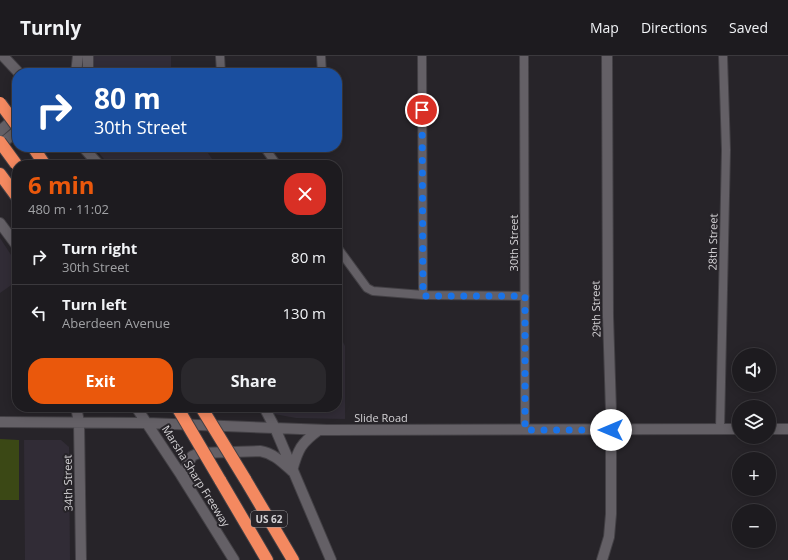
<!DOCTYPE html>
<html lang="en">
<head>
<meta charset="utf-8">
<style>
	:root { --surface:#1d1b1f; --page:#2a282c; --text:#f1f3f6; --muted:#a0a1a4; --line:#3b393d; --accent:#ea580c }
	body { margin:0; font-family:"Open Sans",sans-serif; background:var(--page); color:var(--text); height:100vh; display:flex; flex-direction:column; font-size:15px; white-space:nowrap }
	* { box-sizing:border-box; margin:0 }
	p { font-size:13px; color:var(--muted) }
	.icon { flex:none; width:22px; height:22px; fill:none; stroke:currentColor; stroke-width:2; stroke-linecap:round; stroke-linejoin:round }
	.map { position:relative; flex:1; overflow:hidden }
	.panel { position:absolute; left:12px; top:104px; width:330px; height:252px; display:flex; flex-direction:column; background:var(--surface); border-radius:16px; box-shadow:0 2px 10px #0003,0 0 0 1px var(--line) }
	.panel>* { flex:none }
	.top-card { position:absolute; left:12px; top:12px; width:330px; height:84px; border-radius:16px; box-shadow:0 2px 10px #0003,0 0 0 1px var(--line); background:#1a4fa0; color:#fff; overflow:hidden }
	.fabs { position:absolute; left:732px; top:292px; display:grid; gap:8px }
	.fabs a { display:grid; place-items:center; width:44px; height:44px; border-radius:50%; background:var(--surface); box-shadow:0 2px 10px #0003,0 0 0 1px var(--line); font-size:20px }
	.pin { position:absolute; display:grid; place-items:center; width:34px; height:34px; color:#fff; margin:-17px; border:2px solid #fff; border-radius:50%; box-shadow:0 1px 4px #0007 }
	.me { position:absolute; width:44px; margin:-22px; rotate:270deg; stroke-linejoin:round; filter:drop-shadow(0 0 3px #0008) }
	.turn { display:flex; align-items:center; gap:14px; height:84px; padding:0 16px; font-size:18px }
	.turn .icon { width:52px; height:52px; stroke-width:2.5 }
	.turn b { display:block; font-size:28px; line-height:34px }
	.round { display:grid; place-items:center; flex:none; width:42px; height:42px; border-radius:16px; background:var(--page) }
	.summary { display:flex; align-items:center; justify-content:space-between; height:68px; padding:0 16px }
	h1 { font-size:24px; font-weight:700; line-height:30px; color:var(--accent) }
	.cta { display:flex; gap:8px; margin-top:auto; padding:8px 16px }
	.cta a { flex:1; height:46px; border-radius:16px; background:var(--accent); color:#fff; font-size:16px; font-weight:700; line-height:46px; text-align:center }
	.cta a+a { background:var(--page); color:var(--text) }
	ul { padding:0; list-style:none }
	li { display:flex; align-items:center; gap:12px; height:56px; padding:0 16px; border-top:1px solid var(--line) }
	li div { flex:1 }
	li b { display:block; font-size:15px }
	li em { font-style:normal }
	header { display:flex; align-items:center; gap:24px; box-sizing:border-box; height:56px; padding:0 20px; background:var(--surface); border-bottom:1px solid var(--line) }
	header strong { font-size:19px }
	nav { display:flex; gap:22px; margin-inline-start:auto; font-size:14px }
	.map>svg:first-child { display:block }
	.built { fill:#312c36 }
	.green { fill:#3b4815 }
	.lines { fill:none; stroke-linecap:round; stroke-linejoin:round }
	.street-casing { stroke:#434045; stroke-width:10 }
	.secondary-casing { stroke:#434045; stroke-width:12 }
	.highway-casing { stroke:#434045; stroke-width:14 }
	.street { stroke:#646066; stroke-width:8 }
	.secondary { stroke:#646066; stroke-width:10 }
	.highway { stroke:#f48960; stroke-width:12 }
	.highway-bridge-casing { stroke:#434045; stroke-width:14; stroke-linecap:butt }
	.highway-bridge { stroke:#f48960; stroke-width:12 }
	.route { stroke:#1a73e8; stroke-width:7; stroke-dasharray:0 12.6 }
	.labels { text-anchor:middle; stroke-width:4; stroke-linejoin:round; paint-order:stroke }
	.shield { fill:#272429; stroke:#a09ea1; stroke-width:1 }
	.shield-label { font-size:10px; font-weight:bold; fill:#d4d2d5 }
	.street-label { font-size:11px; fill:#d4d2d5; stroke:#272429 }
</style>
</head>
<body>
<header>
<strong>Turnly</strong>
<nav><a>Map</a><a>Directions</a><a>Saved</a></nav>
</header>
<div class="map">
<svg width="788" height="504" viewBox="0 0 788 504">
	<rect width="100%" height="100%" fill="#272429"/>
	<path class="built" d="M93,0H171V17H93Z
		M94,91H204L216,109H109Z
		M0,182L17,208V225L0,237Z
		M337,274L345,290V363L296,362L274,358L269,351H337Z
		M24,384H61L69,391L70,504H25Z"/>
	<path class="green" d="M0,383L19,384V444H0Z"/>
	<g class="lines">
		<defs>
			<path id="street" d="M220,0L221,17
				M321,0L322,17
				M422,0L423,239
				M524,0L525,374
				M264,91L277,109
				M268,96L274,91
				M337,191L367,232L373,235L423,239L525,240
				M720,373L726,94L723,0"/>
			<path id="secondary" d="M3,0L19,17
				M88,0V17
				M76,17L78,0
				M0,75L17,60
				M0,89L17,75
				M83,91L99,109
				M0,167L17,190
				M76,351L79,366L81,504
				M136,351L181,419L234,504
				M264,351L275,372L331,504
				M0,366L147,367L327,374L739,373
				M769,373H788
				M191,435L186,412L192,400L199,397L260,395C273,397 282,406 292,415C298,393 301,387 319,374
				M602,504L609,481L611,458V355L608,260L607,0"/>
			<path id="highway" d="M33,91L45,109
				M0,118L17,141
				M245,423L293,504
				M220,424L267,504"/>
		</defs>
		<use href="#street" class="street-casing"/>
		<use href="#secondary" class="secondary-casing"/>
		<use href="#highway" class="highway-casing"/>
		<use href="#street" class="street"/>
		<use href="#secondary" class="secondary"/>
		<use href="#highway" class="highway"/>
		<defs>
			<path id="highway-bridge" d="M0,47L17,70
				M0,86L16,108
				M177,351L220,424
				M201,351L245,423"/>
		</defs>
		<use href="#highway-bridge" class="highway-bridge-casing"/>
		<use href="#highway-bridge" class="highway-bridge"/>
	</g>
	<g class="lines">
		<path class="route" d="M422,54L423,240H525V374H611"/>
	</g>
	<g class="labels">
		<rect class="shield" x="251" y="455" width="36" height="16" rx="3"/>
		<g class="shield-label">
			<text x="269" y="467">US 62</text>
		</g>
		<g class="street-label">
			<text transform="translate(713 186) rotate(-89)" y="4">28th Street</text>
			<text transform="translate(514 187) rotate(-90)" y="4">30th Street</text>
			<text transform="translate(596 253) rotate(-91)" y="4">29th Street</text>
			<text x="381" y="366">Slide Road</text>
			<text transform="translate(196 420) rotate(58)" y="4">Marsha Sharp Freeway</text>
			<text transform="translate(68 427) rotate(-91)" y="4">34th Street</text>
		</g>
	</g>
</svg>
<div class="fabs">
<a><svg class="icon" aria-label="sound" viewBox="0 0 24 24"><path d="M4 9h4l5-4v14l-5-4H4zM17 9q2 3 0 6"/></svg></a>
<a><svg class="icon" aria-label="layers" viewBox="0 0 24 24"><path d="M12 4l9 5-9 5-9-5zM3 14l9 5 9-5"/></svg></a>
<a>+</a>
<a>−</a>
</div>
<div class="pin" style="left:422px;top:54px;background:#d93025"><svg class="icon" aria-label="arrive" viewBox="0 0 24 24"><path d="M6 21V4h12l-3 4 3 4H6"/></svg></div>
<svg class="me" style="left:611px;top:374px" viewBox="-20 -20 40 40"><circle r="19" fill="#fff"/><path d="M0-13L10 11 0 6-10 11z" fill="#1a73e8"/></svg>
<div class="top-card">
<div class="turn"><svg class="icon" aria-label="right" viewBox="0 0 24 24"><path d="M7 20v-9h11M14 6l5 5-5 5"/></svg><div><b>80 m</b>30th Street</div></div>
</div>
<section class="panel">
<div class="summary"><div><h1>6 min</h1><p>480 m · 11:02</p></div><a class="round" style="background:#d93025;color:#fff"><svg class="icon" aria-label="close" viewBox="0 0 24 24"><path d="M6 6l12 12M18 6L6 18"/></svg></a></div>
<ul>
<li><svg class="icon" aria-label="right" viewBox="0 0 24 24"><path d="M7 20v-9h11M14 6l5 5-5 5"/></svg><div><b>Turn right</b><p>30th Street</p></div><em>80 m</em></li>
<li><svg class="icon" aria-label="left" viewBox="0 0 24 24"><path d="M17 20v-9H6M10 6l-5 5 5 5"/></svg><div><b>Turn left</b><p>Aberdeen Avenue</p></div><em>130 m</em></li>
</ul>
<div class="cta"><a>Exit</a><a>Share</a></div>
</section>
</div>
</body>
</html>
